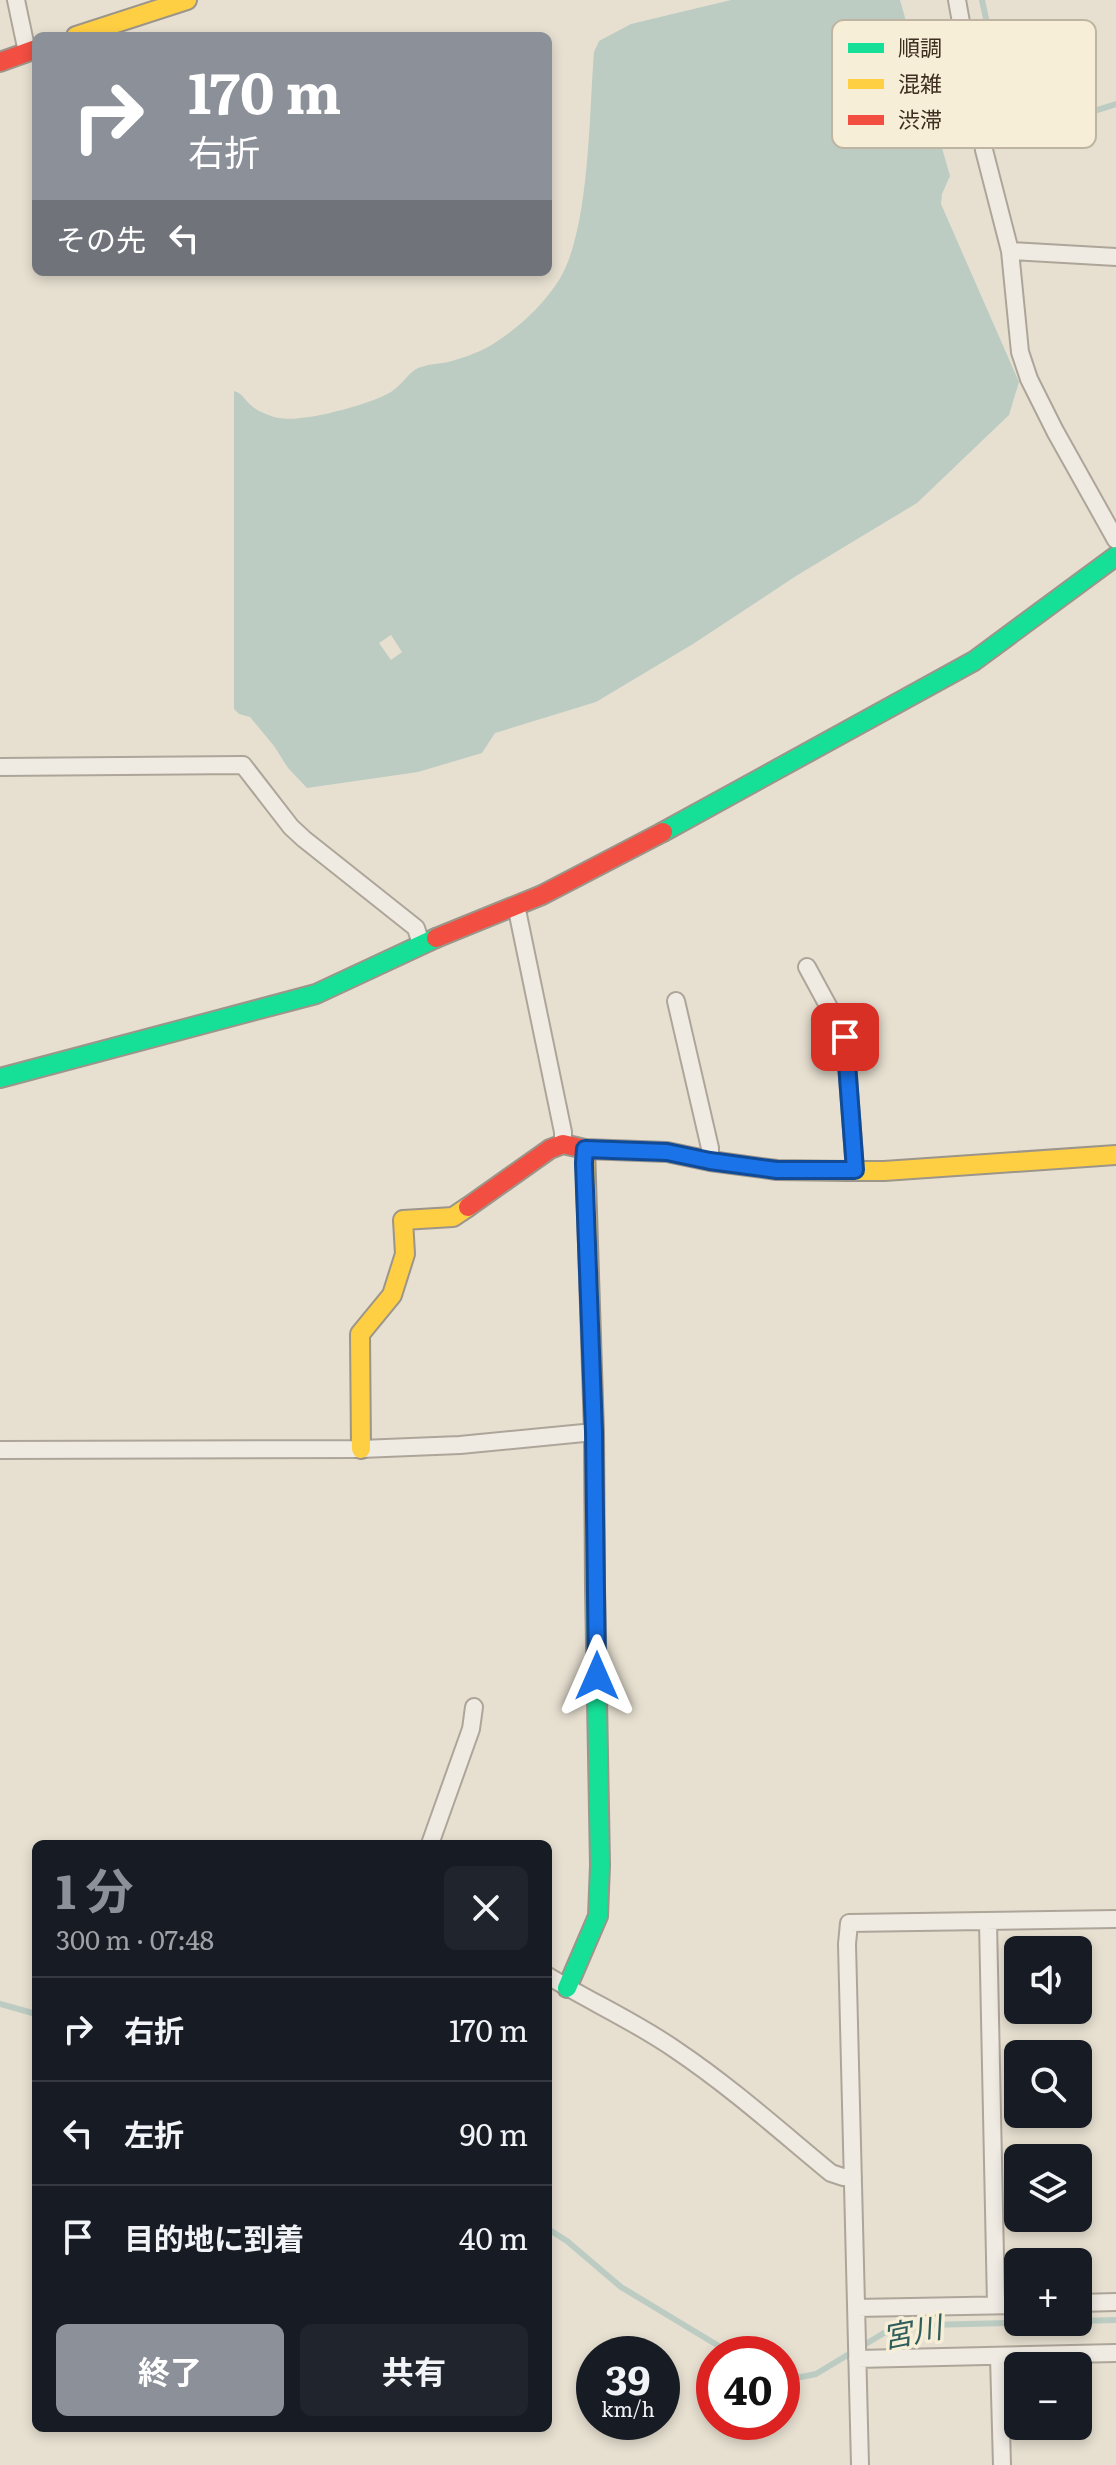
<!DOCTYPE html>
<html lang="ja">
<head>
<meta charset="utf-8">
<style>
	:root { --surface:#171b24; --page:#20242c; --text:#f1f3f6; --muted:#9ea1a6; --line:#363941; --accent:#8c9099 }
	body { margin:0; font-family:Literata,"Noto Sans JP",serif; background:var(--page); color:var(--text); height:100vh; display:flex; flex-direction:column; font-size:30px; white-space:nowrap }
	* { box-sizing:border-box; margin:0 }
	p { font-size:26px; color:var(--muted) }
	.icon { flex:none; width:44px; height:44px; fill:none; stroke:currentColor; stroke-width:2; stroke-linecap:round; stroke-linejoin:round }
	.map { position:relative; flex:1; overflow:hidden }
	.side { position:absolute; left:32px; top:1840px; width:520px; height:592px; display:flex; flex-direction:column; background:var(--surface); border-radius:12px; box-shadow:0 4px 12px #0003 }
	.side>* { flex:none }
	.guide { position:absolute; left:32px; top:32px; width:520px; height:244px; border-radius:12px; box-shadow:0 4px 12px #0003; background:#8c9099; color:#fff; overflow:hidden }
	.fabs { position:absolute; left:1004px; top:1936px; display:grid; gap:16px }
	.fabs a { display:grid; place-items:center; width:88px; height:88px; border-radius:12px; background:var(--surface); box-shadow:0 4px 12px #0003; font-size:40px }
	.speed { position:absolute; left:576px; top:2336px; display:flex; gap:16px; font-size:40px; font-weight:700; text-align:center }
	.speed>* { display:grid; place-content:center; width:104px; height:104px; border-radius:50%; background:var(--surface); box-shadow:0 4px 12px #0003; line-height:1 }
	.speed small { font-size:20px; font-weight:400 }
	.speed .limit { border:12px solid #d22; background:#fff; color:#111 }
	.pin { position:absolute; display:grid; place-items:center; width:68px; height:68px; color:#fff; margin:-34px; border-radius:16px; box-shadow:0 4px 12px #0006 }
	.me { position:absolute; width:88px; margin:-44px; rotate:0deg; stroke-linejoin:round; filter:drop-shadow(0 0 6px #0008) }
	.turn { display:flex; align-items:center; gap:28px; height:168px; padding:0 24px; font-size:36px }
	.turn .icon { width:104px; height:104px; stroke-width:2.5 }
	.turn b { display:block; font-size:56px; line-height:68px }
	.then { display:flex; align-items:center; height:76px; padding:0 24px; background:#0003; gap:16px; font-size:30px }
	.round { display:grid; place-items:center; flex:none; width:84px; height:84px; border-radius:12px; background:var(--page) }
	.overview { display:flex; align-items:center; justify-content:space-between; height:136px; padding:0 24px }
	h1 { font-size:48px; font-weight:700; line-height:60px; color:var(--accent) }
	.primary-button { display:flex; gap:16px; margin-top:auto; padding:16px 24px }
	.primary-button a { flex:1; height:92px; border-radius:12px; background:var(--accent); color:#fff; font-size:32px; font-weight:700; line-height:92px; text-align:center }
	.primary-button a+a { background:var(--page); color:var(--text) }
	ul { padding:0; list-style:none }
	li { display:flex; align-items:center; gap:24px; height:104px; padding:0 24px; border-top:2px solid var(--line) }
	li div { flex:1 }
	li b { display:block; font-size:30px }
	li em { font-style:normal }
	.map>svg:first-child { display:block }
	.water { fill:#bcccc2; fill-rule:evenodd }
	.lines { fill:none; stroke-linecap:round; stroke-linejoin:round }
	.stream { stroke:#bcccc2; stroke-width:6 }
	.street-casing { stroke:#ada599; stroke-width:20 }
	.fast-casing { stroke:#9c958a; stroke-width:22 }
	.slow-casing { stroke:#9c958a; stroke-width:22 }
	.jam-casing { stroke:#9c958a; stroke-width:22 }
	.street { stroke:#efebe3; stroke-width:16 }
	.fast { stroke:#16e098; stroke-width:18 }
	.slow { stroke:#ffcf43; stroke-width:18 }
	.jam { stroke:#f24e42; stroke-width:18 }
	.route-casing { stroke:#114b97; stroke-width:20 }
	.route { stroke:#1a73e8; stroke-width:14 }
	.labels { text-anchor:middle; stroke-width:7; stroke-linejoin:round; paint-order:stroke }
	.water-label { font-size:30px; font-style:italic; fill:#2f5d5a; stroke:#f7eed8 }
	.key { fill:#f7eed8; stroke:#bfb4a1; stroke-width:2 }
	.key-label { font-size:22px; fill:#3d2e20 }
</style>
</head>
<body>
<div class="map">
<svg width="1116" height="2465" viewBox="0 0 1116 2465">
	<rect width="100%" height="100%" fill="#e7e0d1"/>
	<path class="water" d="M731,0H900L950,176L942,194L941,204L1019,382L1009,415L917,503L796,576L693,644L596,702L495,733L482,753L418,772L307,788L288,768L274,746L250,717L239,714L234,709V391C244,394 244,400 252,406C257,411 272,417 279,418C303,423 371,404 391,392C402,385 409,372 418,368C428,364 438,364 448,362C460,359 477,353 488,347C515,331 542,307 559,280C590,230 589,113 594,52L599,41L631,24ZM391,635L402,652L391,660L379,643Z"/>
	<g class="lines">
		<path class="stream" d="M982,0L1011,135L1015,136L1116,104
			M0,2004L36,2014
			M548,2229L567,2241L621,2287L732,2354
			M1078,2321L1116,2320
			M782,2374L801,2377L816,2374L884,2333L928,2325L1050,2322"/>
		<defs>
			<path id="street" d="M16,0L27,52
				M957,0L984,150L1010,251L1020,352L1029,379L1055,431L1116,540
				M1010,251L1116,257
				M0,767L243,765L291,827L304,839L416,928L421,944
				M516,905L563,1132V1144
				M807,967L845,1037L855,1170
				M676,1001L710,1148V1161
				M0,1450L361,1449L460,1445L594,1432
				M430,1844L471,1729L474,1707
				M988,1922L996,2305
				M548,1976C591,2002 636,2022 676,2050C731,2087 780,2131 831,2173L843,2177H853
				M1078,2303L1116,2302
				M856,2308L1018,2305
				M999,2357L1002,2465
				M857,2359L1116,2353
				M860,2465L847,1944L849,1923L1116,1919"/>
			<path id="fast" d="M663,832L974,661L1116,556
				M0,1078L316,994L436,938
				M567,1988L598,1916L600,1865L595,1588"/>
			<path id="slow" d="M76,36L187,0
				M585,1149L594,1432L595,1588
				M848,1171H884L1116,1155
				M361,1449L360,1334L392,1295L405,1254L403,1220L453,1217L468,1207"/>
			<path id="jam" d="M0,62L36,49
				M436,938L542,895L663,832
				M468,1207L550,1149L563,1144L585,1149L667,1152L710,1161L777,1170L848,1171"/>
		</defs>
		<use href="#street" class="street-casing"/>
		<use href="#fast" class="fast-casing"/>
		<use href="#slow" class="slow-casing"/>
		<use href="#jam" class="jam-casing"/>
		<use href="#street" class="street"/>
		<use href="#fast" class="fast"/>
		<use href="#slow" class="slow"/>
		<use href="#jam" class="jam"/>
	</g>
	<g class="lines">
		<defs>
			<path id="route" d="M597,1676L594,1432L584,1163L585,1149L667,1152L710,1161L777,1170H855L845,1037"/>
		</defs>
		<use href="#route" class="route-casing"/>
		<use href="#route" class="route"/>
	</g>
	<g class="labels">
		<g class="water-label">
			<text transform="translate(912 2333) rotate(-11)" y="10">宮川</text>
		</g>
	</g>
	<rect x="832" y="20" width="264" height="128" rx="12" class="key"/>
	<rect x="848" y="43" width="36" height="10" fill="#16e098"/>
	<rect x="848" y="79" width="36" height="10" fill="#ffcf43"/>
	<rect x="848" y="115" width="36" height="10" fill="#f24e42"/>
	<g class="key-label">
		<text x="898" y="56">順調</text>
		<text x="898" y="92">混雑</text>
		<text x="898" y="128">渋滞</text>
	</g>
</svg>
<div class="fabs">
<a><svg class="icon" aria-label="sound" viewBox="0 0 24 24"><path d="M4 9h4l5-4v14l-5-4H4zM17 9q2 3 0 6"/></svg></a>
<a><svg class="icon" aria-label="search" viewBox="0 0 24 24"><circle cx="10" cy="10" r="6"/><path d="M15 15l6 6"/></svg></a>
<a><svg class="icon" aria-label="layers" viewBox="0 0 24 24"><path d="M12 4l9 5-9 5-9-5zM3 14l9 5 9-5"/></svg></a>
<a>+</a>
<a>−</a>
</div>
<div class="speed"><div>39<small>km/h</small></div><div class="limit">40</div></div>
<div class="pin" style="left:845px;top:1037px;background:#d93025"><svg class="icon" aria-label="arrive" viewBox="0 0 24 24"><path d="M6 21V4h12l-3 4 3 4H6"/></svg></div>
<svg class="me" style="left:597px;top:1676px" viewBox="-20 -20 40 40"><path d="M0-17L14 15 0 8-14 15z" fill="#1a73e8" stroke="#fff" stroke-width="4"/></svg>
<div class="guide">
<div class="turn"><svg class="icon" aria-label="right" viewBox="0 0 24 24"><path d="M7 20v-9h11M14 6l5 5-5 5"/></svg><div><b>170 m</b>右折</div></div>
<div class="then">その先<svg class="icon" aria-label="left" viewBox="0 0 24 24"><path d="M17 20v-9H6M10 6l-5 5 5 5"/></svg></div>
</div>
<section class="side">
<div class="overview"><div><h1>1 分</h1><p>300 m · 07:48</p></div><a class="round"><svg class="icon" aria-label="close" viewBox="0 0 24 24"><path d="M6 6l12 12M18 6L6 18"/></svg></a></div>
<ul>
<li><svg class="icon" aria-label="right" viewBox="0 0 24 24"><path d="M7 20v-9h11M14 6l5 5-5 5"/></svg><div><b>右折</b></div><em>170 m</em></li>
<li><svg class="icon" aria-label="left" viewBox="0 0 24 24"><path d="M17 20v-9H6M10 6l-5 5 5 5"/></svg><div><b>左折</b></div><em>90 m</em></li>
<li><svg class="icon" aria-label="arrive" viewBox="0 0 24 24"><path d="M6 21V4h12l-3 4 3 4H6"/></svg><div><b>目的地に到着</b></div><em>40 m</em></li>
</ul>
<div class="primary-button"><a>終了</a><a>共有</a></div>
</section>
</div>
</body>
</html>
